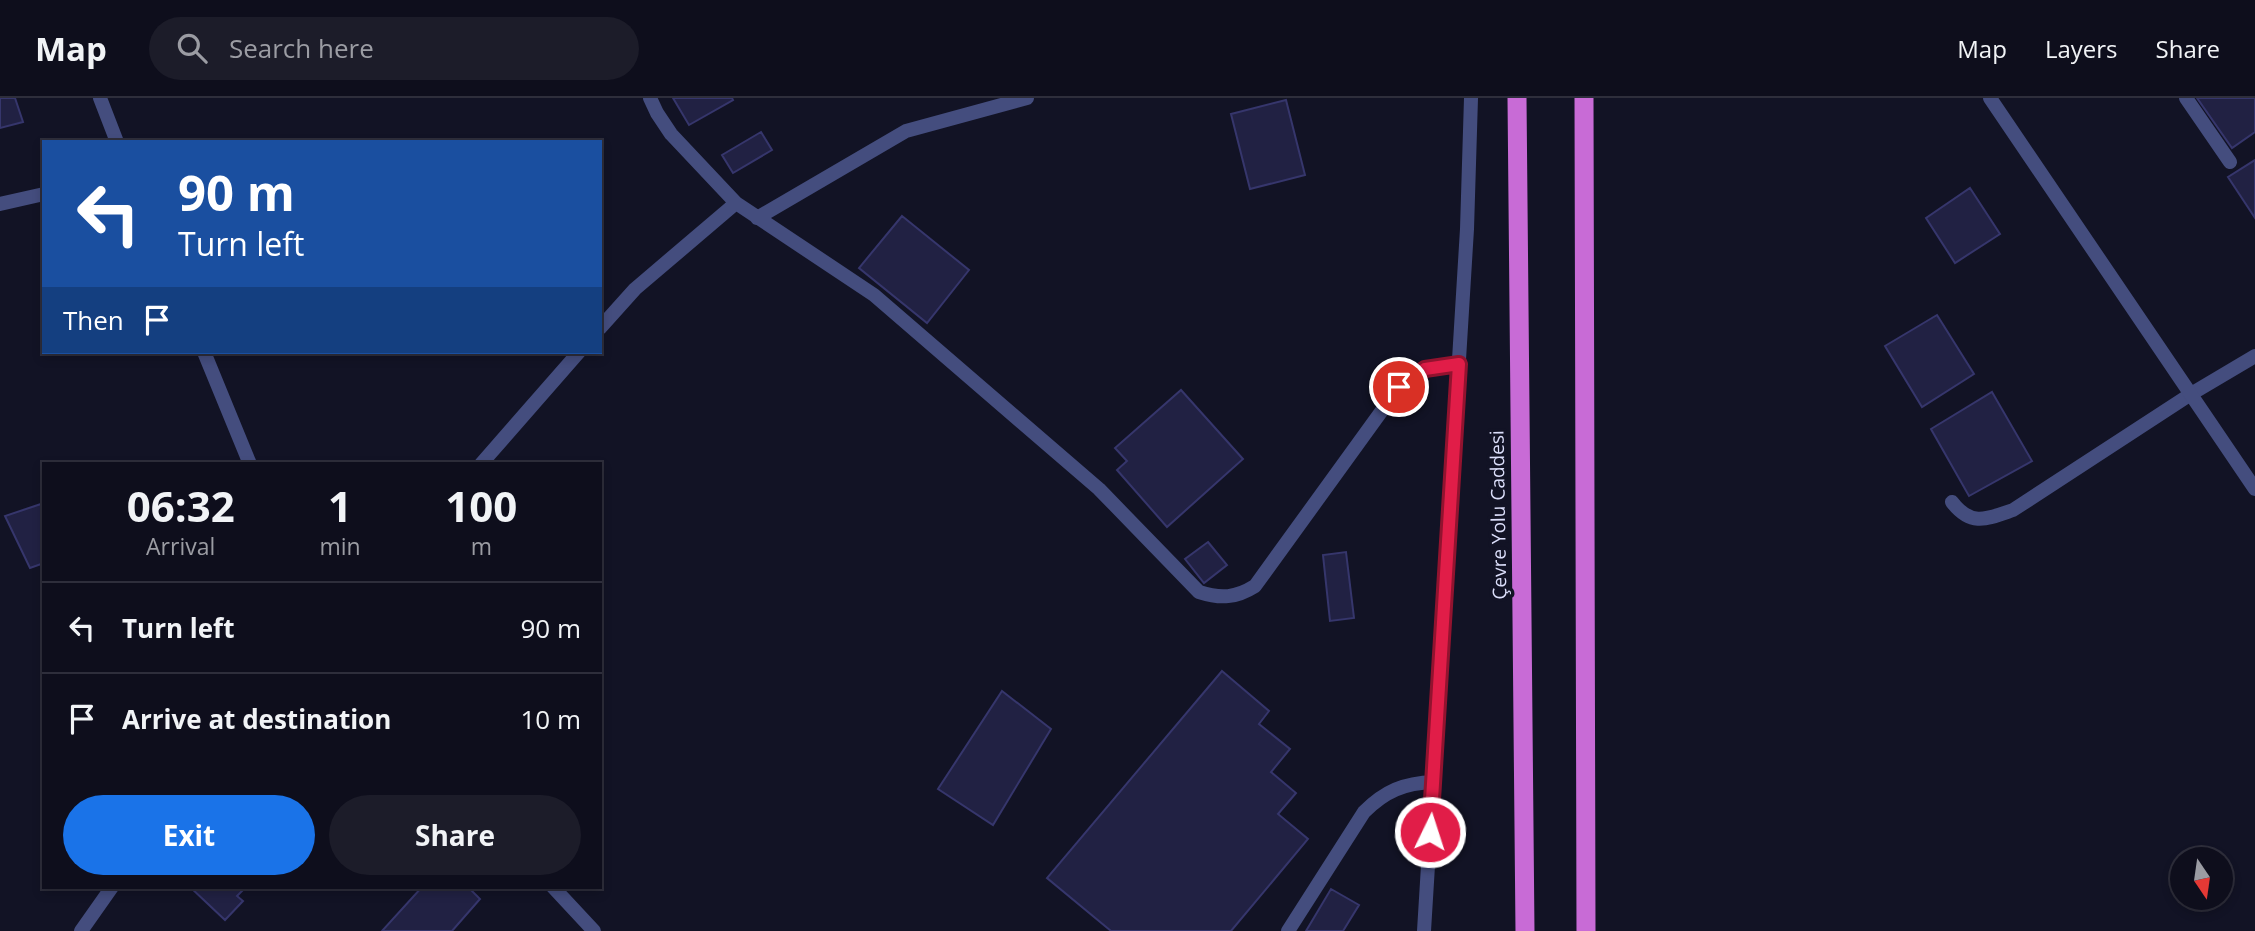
<!DOCTYPE html>
<html lang="en">
<head>
<meta charset="utf-8">
<style>
	:root { --surface:#0e0e1c; --page:#1c1c29; --text:#f1f3f6; --muted:#9b9ca3; --line:#2e2e3b; --accent:#1a73e8 }
	body { margin:0; font-family:"Open Sans",sans-serif; background:var(--page); color:var(--text); height:100vh; display:flex; flex-direction:column; font-size:26px; white-space:nowrap }
	* { box-sizing:border-box; margin:0 }
	p { font-size:23px; color:var(--muted) }
	.icon { flex:none; width:38px; height:38px; fill:none; stroke:currentColor; stroke-width:2; stroke-linecap:round; stroke-linejoin:round }
	.map { position:relative; flex:1; overflow:hidden }
	.sheet { position:absolute; left:42px; top:364px; width:560px; height:427px; display:flex; flex-direction:column; background:var(--surface); border-radius:0px; box-shadow:0 4px 10px #0003,0 0 0 2px var(--line) }
	.sheet>* { flex:none }
	.hud { position:absolute; left:42px; top:42px; width:560px; height:214px; border-radius:0px; box-shadow:0 4px 10px #0003,0 0 0 2px var(--line); background:#1a4fa0; color:#fff; overflow:hidden }
	.needle { width:46px; rotate:167deg }
	.buttons { position:absolute; left:2170px; top:749px; display:grid; gap:14px }
	.buttons a { display:grid; place-items:center; width:63px; height:63px; border-radius:50%; background:var(--surface); box-shadow:0 4px 10px #0003,0 0 0 2px var(--line); font-size:35px }
	.pin { position:absolute; display:grid; place-items:center; width:60px; height:60px; color:#fff; margin:-30px; border:4px solid #fff; border-radius:50%; box-shadow:0 2px 7px #0007 }
	.me { position:absolute; width:77px; margin:-38px; rotate:4deg; stroke-linejoin:round; filter:drop-shadow(0 0 5px #0008) }
	.turn { display:flex; align-items:center; gap:24px; height:147px; padding:0 21px; font-size:32px }
	.turn .icon { width:91px; height:91px; stroke-width:2.5 }
	.turn b { display:block; font-size:49px; line-height:60px }
	.then { display:flex; align-items:center; height:66px; padding:0 21px; background:#0003; gap:14px; font-size:26px }
	.eta { display:flex; justify-content:space-evenly; align-items:center; height:119px; text-align:center }
	.eta b { font-size:42px; font-weight:700; line-height:49px }
	.cta { display:flex; gap:14px; margin-top:auto; padding:14px 21px }
	.cta a { flex:1; height:80px; border-radius:42px; background:var(--accent); color:#fff; font-size:28px; font-weight:700; line-height:80px; text-align:center }
	.cta a+a { background:var(--page); color:var(--text) }
	ul { padding:0; list-style:none }
	li { display:flex; align-items:center; gap:21px; height:91px; padding:0 21px; border-top:2px solid var(--line) }
	li div { flex:1 }
	li b { display:block; font-size:26px }
	li em { font-style:normal }
	header { display:flex; align-items:center; gap:42px; box-sizing:border-box; height:98px; padding:0 35px; background:var(--surface); border-bottom:2px solid var(--line) }
	header strong { font-size:33px }
	nav { display:flex; gap:38px; margin-inline-start:auto; font-size:24px }
	.search { width:490px; height:63px; background:var(--page); display:flex; align-items:center; gap:18px; box-sizing:border-box; padding:0 24px; border-radius:38px; color:var(--muted); font-size:26px }
	.map>svg:first-child { display:block }
	.building { fill:#212143; stroke:#36366c; stroke-width:2 }
	.lines { fill:none; stroke-linecap:round; stroke-linejoin:round }
	.service { stroke:#444d7e; stroke-width:14 }
	.minor { stroke:#444d7e; stroke-width:14 }
	.trunk { stroke:#c86bd6; stroke-width:19 }
	.route-casing { stroke:#92132f; stroke-width:18 }
	.route { stroke:#e11d48; stroke-width:12 }
	.labels { text-anchor:middle; stroke-width:7; stroke-linejoin:round; paint-order:stroke }
	.street-label { font-size:19px; fill:#dbdefa; stroke:#121325 }
</style>
</head>
<body>
<header>
<strong>Map</strong>
<div class="search"><svg class="icon" aria-label="search" viewBox="0 0 24 24"><circle cx="10" cy="10" r="6"/><path d="M15 15l6 6"/></svg>Search here</div>
<nav><a>Map</a><a>Layers</a><a>Share</a></nav>
</header>
<div class="map">
<svg width="2255" height="833" viewBox="0 0 2255 833">
	<rect width="100%" height="100%" fill="#121325"/>
	<path class="building" d="M0,0H15L23,24L0,30Z
		M673,0H732L733,2L689,27Z
		M2197,0H2255V34L2232,50Z
		M1286,2L1305,77L1250,91L1231,16Z
		M761,34L772,52L733,75L722,57Z
		M2255,62V120L2228,79Z
		M1970,90L2000,136L1955,165L1926,120Z
		M902,118L969,172L927,225L859,170Z
		M1937,217L1974,276L1922,309L1885,248Z
		M1181,292L1243,361L1167,429L1117,372L1127,363L1115,350Z
		M1992,294L2032,363L1969,398L1931,331Z
		M44,405V465L30,470L5,418Z
		M1208,444L1227,467L1204,485L1185,461Z
		M1346,454L1354,520L1330,523L1323,457Z
		M1222,573L1269,613L1259,626L1290,651L1271,674L1296,695L1278,716L1308,741L1231,833H1111L1047,780Z
		M1002,593L1051,631L993,727L938,691Z
		M190,789H246L237,798L243,803L225,822Z
		M422,789H468L480,801L452,833H382Z
		M1331,791L1359,807L1343,833H1306Z"/>
	<g class="lines">
		<path class="service" d="M1952,404C1971,429 1987,421 2013,412L2191,296L2255,258
			M1288,833L1364,714C1385,693 1404,685 1434,684
			M1424,833L1467,131L1471,0"/>
		<path class="minor" d="M100,0L117,44
			M650,0L657,15L671,36L736,105L874,197L1099,391L1199,494C1221,501 1236,500 1255,488L1399,289L1425,271L1459,266
			M1990,0L2255,391
			M2186,0L2230,64
			M0,106L44,96
			M757,120L906,33L1027,0
			M600,230L635,191L736,105
			M204,254L250,366
			M481,366L579,254
			M553,789L594,833
			M81,833L112,789"/>
		<path class="trunk" d="M1517,0L1525,833
			M1584,0L1586,833"/>
	</g>
	<g class="lines">
		<defs>
			<path id="route" d="M1399,289L1425,271L1459,266L1430,734"/>
		</defs>
		<use href="#route" class="route-casing"/>
		<use href="#route" class="route"/>
	</g>
	<g class="labels">
		<g class="street-label">
			<text transform="translate(1498 417) rotate(-91)" y="7">Çevre Yolu Caddesi</text>
		</g>
	</g>
</svg>
<div class="buttons">
<a><svg class="needle" viewBox="-14 -14 28 28"><path d="M0-13l5 13h-10z" fill="#e53935"/><path d="M0 13l5-13h-10z" fill="#9b9ca3"/></svg></a>
</div>
<div class="pin" style="left:1399px;top:289px;background:#d93025"><svg class="icon" aria-label="arrive" viewBox="0 0 24 24"><path d="M6 21V4h12l-3 4 3 4H6"/></svg></div>
<svg class="me" style="left:1430px;top:734px" viewBox="-20 -20 40 40"><circle r="17" fill="#e11d48" stroke="#fff" stroke-width="3"/><path d="M0-11L8 9 0 5-8 9z" fill="#fff"/></svg>
<div class="hud">
<div class="turn"><svg class="icon" aria-label="left" viewBox="0 0 24 24"><path d="M17 20v-9H6M10 6l-5 5 5 5"/></svg><div><b>90 m</b>Turn left</div></div>
<div class="then">Then<svg class="icon" aria-label="arrive" viewBox="0 0 24 24"><path d="M6 21V4h12l-3 4 3 4H6"/></svg></div>
</div>
<section class="sheet">
<div class="eta">
<div><b>06:32</b><p>Arrival</p></div>
<div><b>1</b><p>min</p></div>
<div><b>100</b><p>m</p></div>
</div>
<ul>
<li><svg class="icon" aria-label="left" viewBox="0 0 24 24"><path d="M17 20v-9H6M10 6l-5 5 5 5"/></svg><div><b>Turn left</b></div><em>90 m</em></li>
<li><svg class="icon" aria-label="arrive" viewBox="0 0 24 24"><path d="M6 21V4h12l-3 4 3 4H6"/></svg><div><b>Arrive at destination</b></div><em>10 m</em></li>
</ul>
<div class="cta"><a>Exit</a><a>Share</a></div>
</section>
</div>
</body>
</html>
